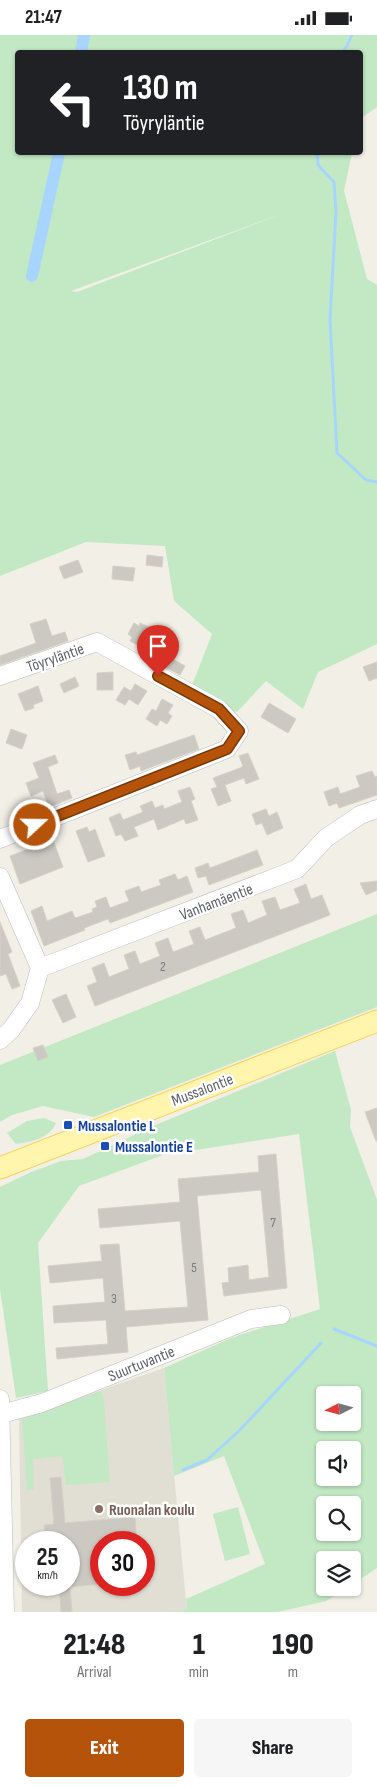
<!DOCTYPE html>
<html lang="en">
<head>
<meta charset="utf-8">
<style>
	:root { --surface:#fff; --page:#f6f6f6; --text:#202124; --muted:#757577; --accent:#b45309 }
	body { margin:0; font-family:"Sofia Sans Condensed",sans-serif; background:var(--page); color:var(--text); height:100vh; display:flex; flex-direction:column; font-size:19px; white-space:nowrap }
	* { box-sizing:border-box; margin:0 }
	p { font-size:16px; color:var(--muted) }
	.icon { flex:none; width:28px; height:28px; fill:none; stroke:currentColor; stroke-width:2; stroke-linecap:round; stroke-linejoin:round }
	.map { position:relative; height:1577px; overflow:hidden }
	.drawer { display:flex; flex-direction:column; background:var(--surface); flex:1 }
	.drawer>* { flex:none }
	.hud { position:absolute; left:15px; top:15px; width:348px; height:105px; border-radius:5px; box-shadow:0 1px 4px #0004; background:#202124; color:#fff; overflow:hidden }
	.needle { width:32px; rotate:264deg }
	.controls { position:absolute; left:316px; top:1351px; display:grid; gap:10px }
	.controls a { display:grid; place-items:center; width:45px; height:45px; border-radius:5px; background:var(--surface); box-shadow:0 1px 4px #0004; font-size:25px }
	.speed { position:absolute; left:15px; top:1496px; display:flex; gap:10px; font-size:25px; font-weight:700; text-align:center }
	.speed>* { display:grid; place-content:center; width:65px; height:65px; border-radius:50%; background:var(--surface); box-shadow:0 1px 4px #0004; line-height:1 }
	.speed small { font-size:12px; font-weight:400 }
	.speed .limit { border:8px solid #d22; background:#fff; color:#111 }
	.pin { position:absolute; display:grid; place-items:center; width:42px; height:42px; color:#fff; margin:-51px -21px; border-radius:50% 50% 50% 0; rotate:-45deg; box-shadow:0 0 5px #0007 }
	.pin .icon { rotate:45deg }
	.me { position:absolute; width:55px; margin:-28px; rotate:69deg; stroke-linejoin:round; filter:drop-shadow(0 0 4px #0008) }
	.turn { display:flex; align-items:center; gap:18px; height:105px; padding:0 25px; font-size:22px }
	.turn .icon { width:65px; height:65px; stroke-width:2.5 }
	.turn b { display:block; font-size:35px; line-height:42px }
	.eta { display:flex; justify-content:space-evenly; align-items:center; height:85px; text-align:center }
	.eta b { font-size:30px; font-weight:800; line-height:35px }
	.cta { display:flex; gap:10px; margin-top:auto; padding:10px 25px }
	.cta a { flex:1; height:58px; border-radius:5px; background:var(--accent); color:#fff; font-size:20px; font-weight:800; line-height:58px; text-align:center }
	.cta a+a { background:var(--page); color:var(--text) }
	.status { display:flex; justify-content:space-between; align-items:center; height:35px; padding:0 25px; background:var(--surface); direction:ltr }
	.status svg { height:14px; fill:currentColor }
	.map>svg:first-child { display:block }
	.education { fill:#e1ded4; fill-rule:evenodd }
	.green { fill:#c2e9c3; fill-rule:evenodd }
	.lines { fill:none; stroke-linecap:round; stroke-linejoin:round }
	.stream { stroke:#a8d5ff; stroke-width:3 }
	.canal { stroke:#a8d5ff; stroke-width:12 }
	.building { fill:#ccc9c3; stroke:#d6d1c4 }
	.minor-casing { stroke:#b9bbc0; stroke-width:19 }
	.major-casing { stroke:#fad256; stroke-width:23 }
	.minor { stroke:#fff; stroke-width:18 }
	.major { stroke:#fff5ad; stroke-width:21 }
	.route-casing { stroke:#753606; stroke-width:12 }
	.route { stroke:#b45309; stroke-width:9 }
	.transit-dot { fill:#1a4fb4; stroke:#fff; stroke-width:2 }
	.education-dot { fill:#8d6e63; stroke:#fff; stroke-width:2 }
	.labels { text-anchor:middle; stroke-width:5; stroke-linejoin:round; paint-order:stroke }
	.number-label { font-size:14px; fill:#7a7b7e }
	.street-label { font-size:16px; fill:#5e6167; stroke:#fff }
	.transit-label { font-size:16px; font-weight:bold; fill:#164399; stroke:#fff; text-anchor:start }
	.education-label { font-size:16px; font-weight:bold; fill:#785e54; stroke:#fff; text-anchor:start }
</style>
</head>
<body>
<div class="status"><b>21:47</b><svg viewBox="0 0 49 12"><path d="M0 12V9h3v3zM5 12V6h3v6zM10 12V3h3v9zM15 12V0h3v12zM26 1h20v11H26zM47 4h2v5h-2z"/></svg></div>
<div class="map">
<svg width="377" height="1577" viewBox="0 0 377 1577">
	<rect width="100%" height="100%" fill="#f1efe6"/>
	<path class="education" d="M164,1333L187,1577H22L19,1384ZM26,1508H69V1550H26ZM101,1508H144V1550H101Z"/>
	<path class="green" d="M0,0H377V72L360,84V18H18V118H352L344,156L367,244L377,250V609L318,637L303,674L266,646L237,677L189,658L212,599L174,566L165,511L86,507L0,541ZM287,177L77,257L71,256Z
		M377,879V972L94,1082L43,1071L12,1080L0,1087V1030Z
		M335,1016L351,1075L350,1092L377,1165V1533L353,1549L352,1525H325V1552L347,1553L326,1566L278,1577H169L187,1575L186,1564L265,1529L224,1421L174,1441L164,1333L231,1303L320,1274L299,1099L163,1120L79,1151L38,1208L48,1356L16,1363L0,1254V1152L31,1137L61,1126L83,1124L153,1091ZM325,1360H352V1388H325ZM325,1415H352V1442H325ZM325,1470H352V1498H325Z
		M44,1083L56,1088C50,1103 31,1107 16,1109L7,1098L27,1086Z
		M101,1356L104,1365L110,1447L66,1450L62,1421L33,1424L34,1455H27L22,1384Z
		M238,1472L250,1519L225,1526L213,1479Z"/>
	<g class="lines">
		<path class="stream" d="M342,18L347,11L352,0
			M317,118L318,130L334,147L336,177L330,284L337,418L366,445L377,447
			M334,1294L377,1311
			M183,1435L207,1425L240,1395L321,1308"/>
		<path class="canal" d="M81,18L84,0
			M32,241L59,118"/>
	</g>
	<path class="building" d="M147,520L163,522L162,532L146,530Z
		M78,525L83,537L64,544L59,532Z
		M113,531L135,533L133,546L112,544Z
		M46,584L52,601L65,597L68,606L0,630V621L36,608L30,589Z
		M134,588L139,591L140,588L151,593L149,597L156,600L154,604L177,617L173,624L185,631L180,640L154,626L158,621L130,606L132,602L128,599Z
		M377,627V643L369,646L363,632Z
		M113,637V655H97V638Z
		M75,642L79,651L64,658L60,649Z
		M135,649L147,656L138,670L129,664L125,670L116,665L124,652L131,656Z
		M38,651L43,666L33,670L34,673L25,676L18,659Z
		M162,664L173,670L168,678L172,681L167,689L160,685L157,691L146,684L152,674L156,676Z
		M269,668L296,684L288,698L261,682Z
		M11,694L27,700L22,714L6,708Z
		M194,700L199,714L141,736L140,731L130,735L125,720L136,717L137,720Z
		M248,718L259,744L246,749L244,743L225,750L231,766L218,771L211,754L217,752L213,743L240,733L243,731L239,721Z
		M55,720L58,728L48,732L57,759L69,755L72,763L49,772L43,756L31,761L26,748L39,743L33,728Z
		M372,736L375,742L377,741V760L339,773L337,768L329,771L324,757L338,752L340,759L360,752L356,741Z
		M190,752L195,764L191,766L198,785L186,789L184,784L158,795L154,784L134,792L138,801L125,806L121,799L116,801L109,783L120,778L123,785L143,777L140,771L152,766L155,773L163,770L164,774L182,767L178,756Z
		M266,774L269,781L277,777L283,793L267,800L262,788L256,790L252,779Z
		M87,792L89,797L95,794L105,821L88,827L76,796Z
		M53,805L63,832L20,849L10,821Z
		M257,815L263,830L209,850L206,841L198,843L195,833L208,828L210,833Z
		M175,839L178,845L187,841L193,857L110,888L108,884L84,893L85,895L44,911L31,876L42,871L47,886L72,876L75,883L93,877L92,874L97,872L95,866L106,862L110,873L129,866L125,856L139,851L141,857L161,850L159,845Z
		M377,846V855L366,860L360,848Z
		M306,849L311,864L322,860L330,880L95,971L87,951L97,947L92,933L104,928L109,942L129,934L124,920L135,916L140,929L160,921L155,908L168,903L173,917L194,909L189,896L200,892L205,905L236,893L231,879L243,875L248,888L267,880L262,866L275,862L280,875L300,868L294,854Z
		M0,887L12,917L8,919L20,951L12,954L6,939L0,941Z
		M66,959L76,982L63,988L52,965Z
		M43,1010L48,1022L38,1026L33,1013Z
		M377,1073V1106H376L365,1077Z
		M276,1119L287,1253L224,1261L222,1248L229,1247L228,1233L248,1230L249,1245L269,1242L261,1155L197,1161L208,1285L126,1292L128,1317L57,1324L56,1313L108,1309L106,1285L54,1288L53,1271L105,1267L103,1243L50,1248L48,1231L102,1226L100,1210L119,1209L125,1276L188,1272L180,1186L100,1193L98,1174L180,1167L178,1144L259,1137L258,1121Z
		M61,1442L65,1488L135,1482L137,1508H101V1549L70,1552L72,1577H61L59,1550H69V1508H46L44,1490L54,1489L50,1443Z"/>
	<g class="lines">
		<defs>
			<path id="minor" d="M0,641L97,607L219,674L239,696L227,714L0,804
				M0,842L40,933L30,968L11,995L0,1005
				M40,933L297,834L326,803L360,780L377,774
				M0,1364L5,1577
				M1,1379L42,1368L251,1284L281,1280"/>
			<path id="major" d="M0,1133L377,986"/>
		</defs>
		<use href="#minor" class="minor-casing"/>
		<use href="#major" class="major-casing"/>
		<use href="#minor" class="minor"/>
		<use href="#major" class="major"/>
	</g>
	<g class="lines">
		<defs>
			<path id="route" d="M35,790L227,714L239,696L219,674L158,641"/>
		</defs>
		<use href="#route" class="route-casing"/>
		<use href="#route" class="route"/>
	</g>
	<g class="transit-dot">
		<rect x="63" y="1085" width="10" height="10" rx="2.5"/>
		<rect x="100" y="1106" width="10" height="10" rx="2.5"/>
	</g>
	<circle class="education-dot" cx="99" cy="1474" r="5"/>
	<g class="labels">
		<g class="number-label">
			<text x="163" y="936">2</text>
			<text x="273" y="1192">7</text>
			<text x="194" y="1237">5</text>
			<text x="114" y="1268">3</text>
		</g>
		<g class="street-label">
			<text transform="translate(55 622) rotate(-19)" y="6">Töyryläntie</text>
			<text transform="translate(216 866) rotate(-21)" y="6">Vanhamäentie</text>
			<text transform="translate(202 1054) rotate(-21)" y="6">Mussalontie</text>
			<text transform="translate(141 1328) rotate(-22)" y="6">Suurtuvantie</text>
		</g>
		<g class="transit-label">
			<text x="78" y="1096">Mussalontie L</text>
			<text x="115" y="1117">Mussalontie E</text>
		</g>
		<g class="education-label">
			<text x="109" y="1480">Ruonalan koulu</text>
		</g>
	</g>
</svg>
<div class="controls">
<a><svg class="needle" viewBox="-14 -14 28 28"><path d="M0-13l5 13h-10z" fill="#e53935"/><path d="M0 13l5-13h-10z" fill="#757577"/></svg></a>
<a><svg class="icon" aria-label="sound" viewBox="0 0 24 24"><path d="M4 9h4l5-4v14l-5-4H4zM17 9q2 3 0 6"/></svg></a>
<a><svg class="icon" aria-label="search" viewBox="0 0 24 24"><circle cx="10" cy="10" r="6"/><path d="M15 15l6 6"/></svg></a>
<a><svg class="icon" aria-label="layers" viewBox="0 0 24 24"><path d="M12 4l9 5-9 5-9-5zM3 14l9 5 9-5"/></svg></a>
</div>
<div class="speed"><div>25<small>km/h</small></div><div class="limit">30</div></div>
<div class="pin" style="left:158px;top:641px;background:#d93025"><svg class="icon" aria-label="arrive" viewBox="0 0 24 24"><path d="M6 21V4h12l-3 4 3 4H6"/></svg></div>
<svg class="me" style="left:35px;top:790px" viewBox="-20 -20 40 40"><circle r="17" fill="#b45309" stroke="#fff" stroke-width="3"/><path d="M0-11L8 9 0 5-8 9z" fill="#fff"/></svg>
<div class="hud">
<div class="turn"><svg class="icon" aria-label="left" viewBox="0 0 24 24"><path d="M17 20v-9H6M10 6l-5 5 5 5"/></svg><div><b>130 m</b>Töyryläntie</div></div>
</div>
</div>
<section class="drawer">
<div class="eta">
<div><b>21:48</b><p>Arrival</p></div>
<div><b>1</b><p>min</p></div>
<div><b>190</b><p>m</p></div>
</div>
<div class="cta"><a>Exit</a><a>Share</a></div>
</section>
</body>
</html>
